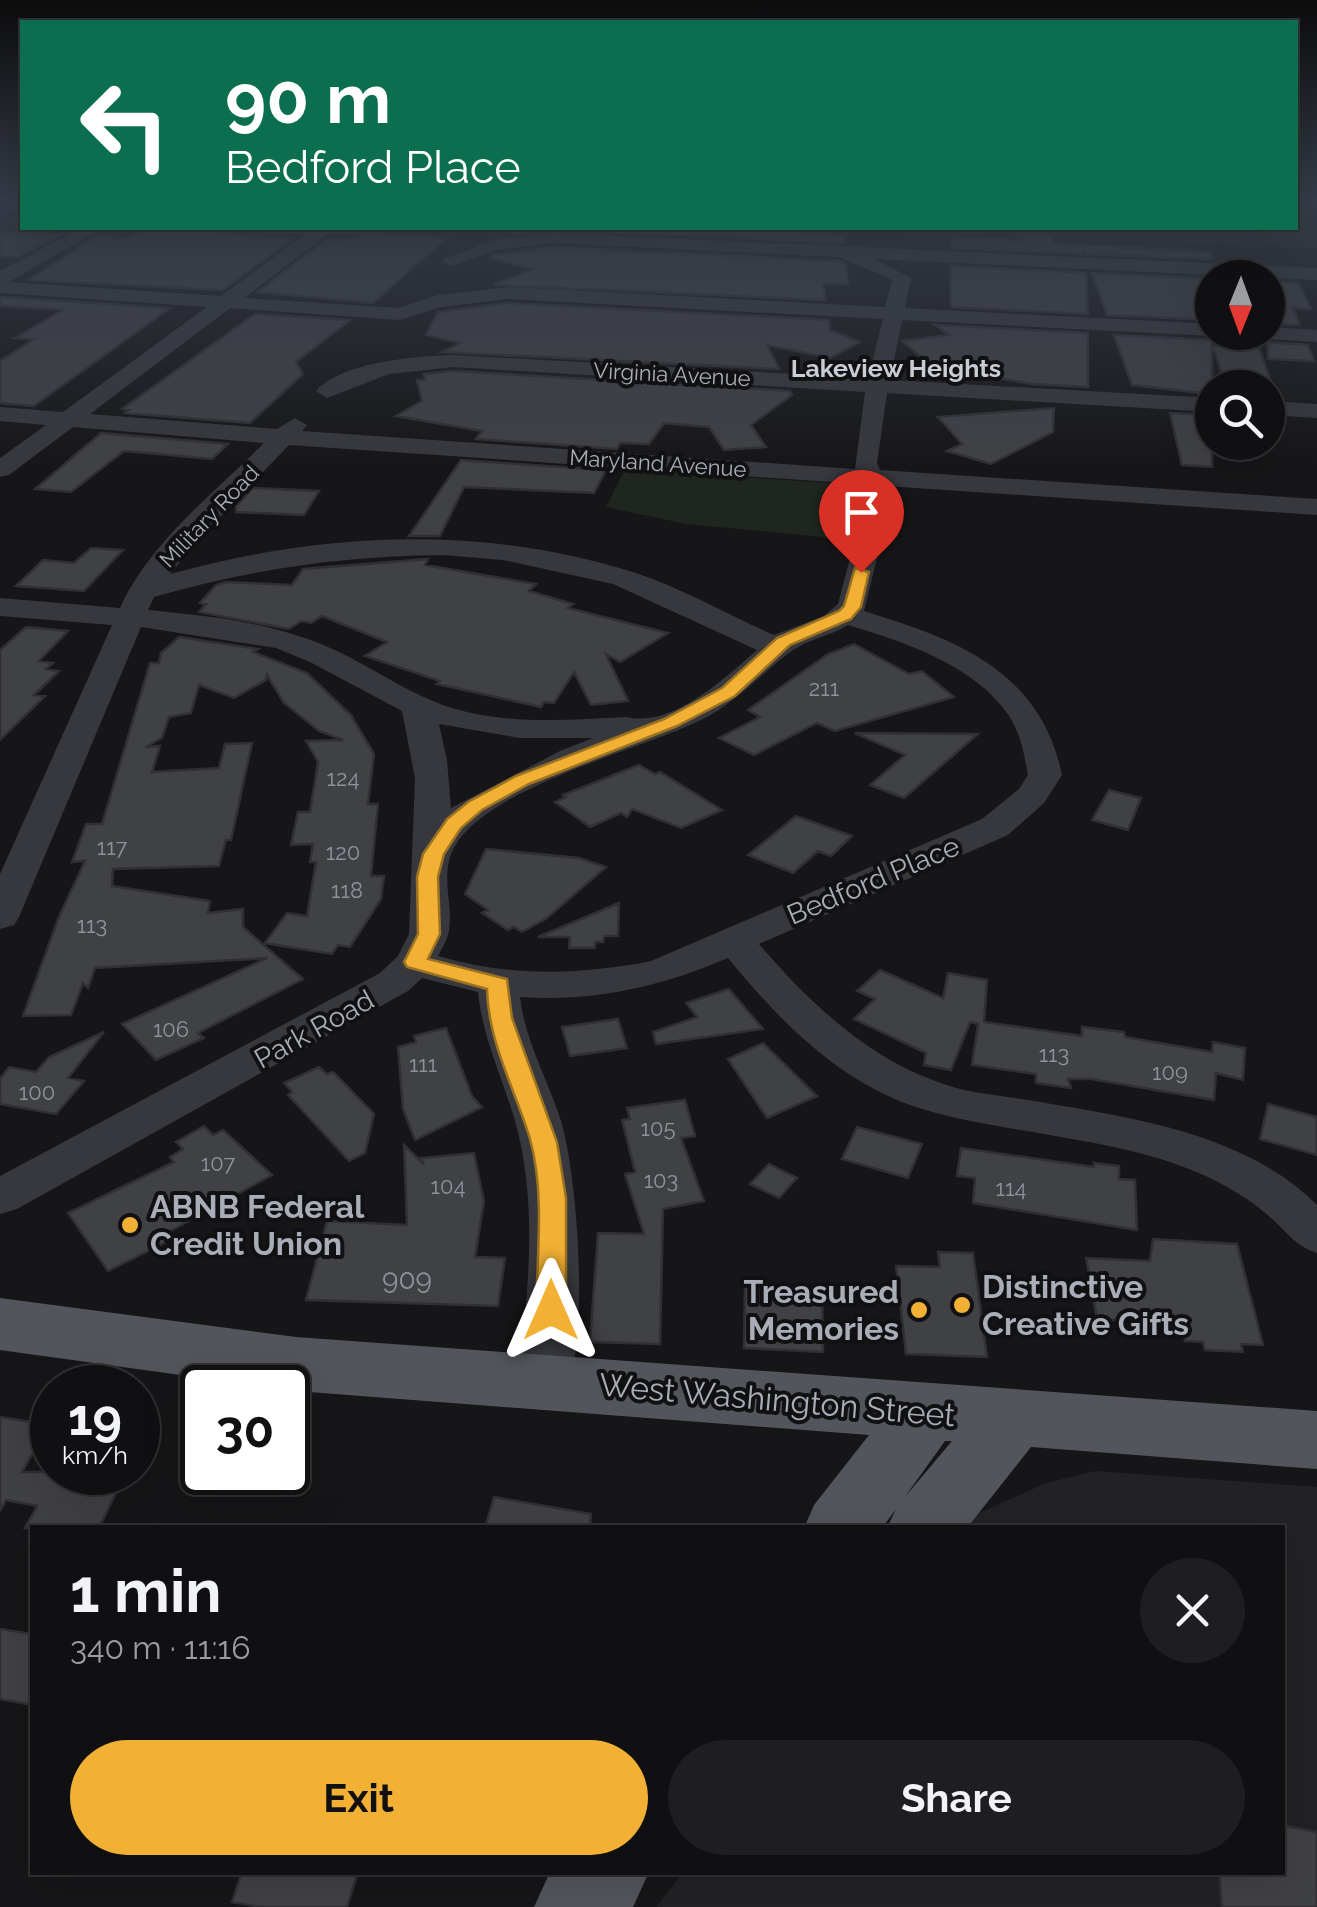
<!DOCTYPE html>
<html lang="en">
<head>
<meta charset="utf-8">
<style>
	:root { --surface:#101012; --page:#1e1e20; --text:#f1f3f6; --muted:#9c9d9f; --line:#303032; --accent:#f2b134 }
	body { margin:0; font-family:Raleway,sans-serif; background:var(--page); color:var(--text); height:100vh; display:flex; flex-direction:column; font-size:38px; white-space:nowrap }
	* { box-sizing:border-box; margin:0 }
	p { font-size:32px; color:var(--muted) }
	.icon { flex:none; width:55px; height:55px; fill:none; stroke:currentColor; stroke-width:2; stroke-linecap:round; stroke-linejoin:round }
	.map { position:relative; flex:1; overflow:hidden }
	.side { position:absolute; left:30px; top:1525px; width:1255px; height:350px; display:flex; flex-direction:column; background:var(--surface); border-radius:0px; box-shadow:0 10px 40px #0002,0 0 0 2px var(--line) }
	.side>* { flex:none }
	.top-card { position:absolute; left:20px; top:20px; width:1278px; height:210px; border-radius:0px; box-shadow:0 10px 40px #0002,0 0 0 2px var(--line); background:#0b6e4f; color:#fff; overflow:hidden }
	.needle { width:65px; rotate:181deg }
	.buttons { position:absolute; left:1195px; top:260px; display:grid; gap:20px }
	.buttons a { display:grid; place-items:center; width:90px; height:90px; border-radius:50%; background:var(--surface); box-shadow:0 10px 40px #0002,0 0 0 2px var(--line); font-size:50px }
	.speed { position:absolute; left:30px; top:1365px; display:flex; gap:20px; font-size:50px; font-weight:700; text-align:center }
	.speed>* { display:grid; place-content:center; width:130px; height:130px; border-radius:50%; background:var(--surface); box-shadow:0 10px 40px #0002,0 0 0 2px var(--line); line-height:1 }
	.speed small { font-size:25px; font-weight:400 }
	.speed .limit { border:5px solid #111; border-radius:15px; background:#fff; color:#111 }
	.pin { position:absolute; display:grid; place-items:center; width:85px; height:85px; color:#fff; margin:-102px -42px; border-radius:50% 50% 50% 0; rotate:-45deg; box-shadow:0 0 10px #0007 }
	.pin .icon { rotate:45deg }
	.me { position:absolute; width:110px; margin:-55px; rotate:0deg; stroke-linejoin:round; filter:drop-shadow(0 0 8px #0008) }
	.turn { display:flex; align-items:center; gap:35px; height:210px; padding:0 40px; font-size:45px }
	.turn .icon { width:130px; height:130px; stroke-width:2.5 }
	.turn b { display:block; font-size:70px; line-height:85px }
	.round { display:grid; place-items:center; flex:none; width:105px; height:105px; border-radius:52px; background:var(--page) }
	.summary { display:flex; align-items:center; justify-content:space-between; height:170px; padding:0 40px }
	h1 { font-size:60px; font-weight:700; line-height:75px }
	.action { display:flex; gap:20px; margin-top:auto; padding:20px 40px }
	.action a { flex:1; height:115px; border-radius:60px; background:var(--accent); color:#111; font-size:40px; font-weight:700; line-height:115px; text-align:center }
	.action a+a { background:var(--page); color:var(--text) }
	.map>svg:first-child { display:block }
	.built { fill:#222225 }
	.green { fill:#1e261f }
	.building { fill:#404145; stroke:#303034; stroke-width:2.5 }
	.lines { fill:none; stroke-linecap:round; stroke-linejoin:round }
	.minor { fill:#37383d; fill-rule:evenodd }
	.major { fill:#53555c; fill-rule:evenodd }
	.rail-casing { stroke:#4a4c52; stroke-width:5 }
	.rail { stroke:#111113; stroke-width:4; stroke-dasharray:10; stroke-linecap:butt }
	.route { fill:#f2b134; stroke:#9d7322; stroke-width:2.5 }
	.poi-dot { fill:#f2b134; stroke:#111113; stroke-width:4 }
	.labels { text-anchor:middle; stroke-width:8; stroke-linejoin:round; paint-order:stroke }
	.far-street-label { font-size:22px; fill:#a8adb8; stroke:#111113 }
	.number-label { font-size:22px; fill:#8e929b }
	.far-neighbourhood-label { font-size:25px; font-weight:bold; fill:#c9ccd4; stroke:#111113 }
	.street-label { font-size:28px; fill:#a8adb8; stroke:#111113 }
	.near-number-label { font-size:28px; fill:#8e929b }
	.near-poi-label { font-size:32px; font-weight:bold; fill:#a8adb8; stroke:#111113; text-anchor:start }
	.near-street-label { font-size:32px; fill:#a8adb8; stroke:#111113 }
</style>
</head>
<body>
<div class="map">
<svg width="1317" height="1907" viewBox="0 0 1317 1907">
	<rect width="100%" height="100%" fill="#161618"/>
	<path class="built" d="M1096,1471L1317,1487V1907H656L683,1873L1282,1872V1528L948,1527L1046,1483Z"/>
	<path class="green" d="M1295,200H1317V248L799,228H1295Z
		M625,469L830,483L843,487L846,539L686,524L606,507Z"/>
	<path class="building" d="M149,228L222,231L218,234L293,238L223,290L29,280L95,237L128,238Z
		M519,228H693L814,233L844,236L845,243L553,229L513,234Z
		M0,233L60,235L18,257L0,256Z
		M365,234L446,238L373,303L258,292L326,240L342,241Z
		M1023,234L1053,235V242L1063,244L1212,252V259L1086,254L1084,249V254L952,248V237L1023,240Z
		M553,247L839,261L846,264L848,284H823L826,300L493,285L533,269L489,258L492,255Z
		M951,266L1086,273L1088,314L951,307Z
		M1092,273L1212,279V320L1107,315Z
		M1268,281L1298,283L1311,309L1293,308L1300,325L1268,324Z
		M0,297H1L170,308L34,406L0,403V361L34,339L15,338L63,310L0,306Z
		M508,303L829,320L830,330L860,342L830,358L767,345L779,369L442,352L460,343L426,335L438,312Z
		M255,314L350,320L296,362L303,374L250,423L125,413L129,410L122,409Z
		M935,325L1088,333V387L1033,384L933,367L902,341L949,335Z
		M1114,335L1212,340V394L1132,385Z
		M1268,342L1308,345L1314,361L1268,359Z
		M1213,346L1259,348L1273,388H1226Z
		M453,371L790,391L792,395L751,425L766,447L724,450L709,427L664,423L649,444L620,443L617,449L476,439L482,431L396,416L422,401L417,380H425L424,374Z
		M1054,408L1053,432L991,464L947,451L962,444L938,417Z
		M1170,413L1212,415V467L1182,465Z
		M101,433L228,444L212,459L124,451L71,492L35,489Z
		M461,460L606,470L594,493L464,487L440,536H409Z
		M253,488L319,491L304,515L236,512V506Z
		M91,548L123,550L84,591L16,586L43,560L74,563Z
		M428,559L425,565L536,584L529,591L573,604L568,608L668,633L620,662L606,654L628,701L591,705L574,672L554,703L544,702L541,707L437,684L440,681L365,656L387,642L322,616L311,623L301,621L289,629L199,612L206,604L200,603L216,585L226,582L292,585L303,569Z
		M26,627L68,631L39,661L53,663L46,669L59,671L34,695L45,696L0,740V650Z
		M179,637L258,649L253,652L307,673L351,715L374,754L368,804H378L371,876H384L381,899L350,947L338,945L332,954L265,943L287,913L307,916L316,862H310L313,844L291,845L298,812H310L318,762L306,741L343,740L319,731L284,703L267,675L266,680L234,698L199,685L191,713L169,717L162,738L146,747L160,746L152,772L219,768L225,744L252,743L231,840H226L219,866L113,869L112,886L210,901L208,913L243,909V927L303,979L198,1033L204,1038L156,1060L122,1024L267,958L95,968L88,988L83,983L71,1015L23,1016L58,919L85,861L72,862L86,824H102L150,663H159L161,653Z
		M854,644L909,674L922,671L954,697L835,731L817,723L754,755L719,738L760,717L748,710L828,654Z
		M855,733L978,734L904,798L870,785L905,755Z
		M639,765L655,774L660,772L722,810L681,828L632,809L627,817L621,813L590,827L555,802L566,797L563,795Z
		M1109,790L1141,798L1128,830L1092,820Z
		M796,816L852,836L831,856L818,851L793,873L748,855Z
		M486,849L579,858L606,867L547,918L522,932L514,927L508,930L482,913L488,910L465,894Z
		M619,903L618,936H604L603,942H595V948H569L570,937H538Z
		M880,970L943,998L948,973L987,980L984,1022L1082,1036V1027L1124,1032L1125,1037L1212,1052L1213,1042L1245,1048L1243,1080L1216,1073L1214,1100L1091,1079H1068L1071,1088L1036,1083V1074L972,1065L978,1024L970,1022L951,1070L924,1065L926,1053L854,1019L875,999L857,991Z
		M729,989L763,1029L656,1044L653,1032L697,1017L686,1003Z
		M618,1019L627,1048L570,1056L562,1027Z
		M446,1028L472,1096L482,1107L415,1140L403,1109L398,1047L416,1042L414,1036Z
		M104,1032L68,1078L84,1081L56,1114L0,1104V1079L9,1067L36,1072L49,1057Z
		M763,1043L817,1096L767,1118L728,1059Z
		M319,1067L327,1074L333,1072L374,1114L365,1153L349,1161L288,1095L292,1092L284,1083Z
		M685,1100L695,1136L681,1138L704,1201L663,1209L660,1344L590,1342L598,1233L644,1234L625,1174L635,1172L622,1120L630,1119L627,1108Z
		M1268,1104L1317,1117V1155L1260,1139Z
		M204,1126L213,1135L223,1130L272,1175L165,1234L170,1240L108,1271L68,1213L174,1162L170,1157L183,1149L176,1142Z
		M857,1127L922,1144L908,1178L842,1159Z
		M404,1145L424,1164L421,1158L474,1153L484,1201L475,1257L505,1258L498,1306L306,1300L327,1221L407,1225Z
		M961,1148L1094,1167V1163L1119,1166V1179L1135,1180L1137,1230L973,1203L975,1178L957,1176Z
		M769,1164L797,1178L779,1198L750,1184Z
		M1153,1239L1237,1244L1263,1345L1241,1344L1243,1352L1205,1350L1203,1342L1185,1341L1182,1324L1097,1319L1086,1258L1150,1261Z
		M938,1252L973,1253L987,1357L906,1354L896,1266L940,1267Z
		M745,1285L822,1289L823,1352L744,1348Z
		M0,1417L49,1425L22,1472H126L99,1528H25L37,1506L6,1500L0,1511Z
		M494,1497L591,1514L590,1528H485Z
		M0,1629L32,1634V1705L0,1699Z
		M1282,1825L1317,1832V1907H1222L1219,1872H1282Z
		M242,1872H358L347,1907H260L232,1902Z"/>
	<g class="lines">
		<path class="minor" d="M81,228H102L9,282L221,296L307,233H248L240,228H367L358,233H329L244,298L398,308L438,295L508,287L885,307L892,280L840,257L553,243L496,250L451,266L442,260L493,240L553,233L1317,268V280L874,259L911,278L905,308L1212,324V332H1221L1212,336L902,320L890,380L1212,398V412L887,393L877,463L880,470L1317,499V515L886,486L891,501L864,611C956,639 1041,671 1062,775L1044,803L1008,835L759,944C808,1001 866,1057 938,1082C966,1093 998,1095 1028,1100C1126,1117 1243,1131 1317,1205V1253C1295,1246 1287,1232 1270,1217C1250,1199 1224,1184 1199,1173C1150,1152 1096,1143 1044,1134C999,1126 953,1120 910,1105C835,1078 777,1018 728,958C660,987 594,1002 520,997C525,1041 548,1080 561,1121C578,1178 590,1345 564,1396L545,1403L526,1396L518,1381C527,1302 537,1220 520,1141C509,1090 483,1044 478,992L422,978L408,991L17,1209L0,1214V1176L380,973L398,956L409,934L415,778L402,711L310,662L276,648L141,627L19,917L14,925L0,929V874L112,625L0,616V598L120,608C149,543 215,492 264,443L73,427L9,475L0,477V458L46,425L0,421V407L63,412L207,307L0,293V271ZM508,299L883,319L868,378L453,355C415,356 342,362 316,391L327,398L389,374L453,367L865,392L855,469L302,431L307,425L295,418L277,429L90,414L230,308L400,320L441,307ZM289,445L860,484L865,501L838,604L824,616L774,635C728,615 684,589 636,573C484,524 322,532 170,574L198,540ZM443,555L503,560L613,584L757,650C725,678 672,728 627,717C570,720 507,725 452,708C407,694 370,665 328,647C272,622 208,616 148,610L154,597C250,569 343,556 443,555ZM848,625C904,642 975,665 1009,716C1021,734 1024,754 1028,775L1019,789L982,819L651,961C580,975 508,977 438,956C441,950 446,942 448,935C455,909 440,879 452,852C480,788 642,750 703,719C739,701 761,673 793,650C809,639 831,636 848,625ZM439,724L520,738H593L560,751L451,808L447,760Z
			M1268,327L1317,330V342L1256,338L1246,332H1268Z
			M1268,401L1317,404V418L1268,415Z"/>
		<path class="major" d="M0,1298L296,1337L1317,1411V1469L1031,1447L967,1528H887L896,1509L882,1528H804L814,1505L869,1435L296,1391L0,1350ZM945,1441H952L904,1498Z
			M550,1872H649L633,1907H534Z"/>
		<defs>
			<path id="rail" d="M0,208L22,207"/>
		</defs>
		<use href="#rail" class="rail-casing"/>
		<use href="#rail" class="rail"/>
	</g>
	<linearGradient id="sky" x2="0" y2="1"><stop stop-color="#0c0c0d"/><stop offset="0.43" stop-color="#363c48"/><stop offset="1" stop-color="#363c48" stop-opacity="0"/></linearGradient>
	<rect width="1317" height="467" fill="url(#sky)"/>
	<path class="route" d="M855,568L869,572L861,607L851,619L790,645L735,696L677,726L529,784L482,810L461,828L444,854L438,877L440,934L428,959L507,979L512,1018L557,1142L566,1198V1310L561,1319L551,1322L541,1319L536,1310C537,1255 545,1193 530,1139C515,1089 488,1042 487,989L407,967L404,962L418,934L417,877L423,854L447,819L468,802L516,776L664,719L722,688L777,638L839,611L844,606Z"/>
	<g class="poi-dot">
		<circle cx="130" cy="1225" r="10"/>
		<circle cx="962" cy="1305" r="10"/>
		<circle cx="919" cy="1310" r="10"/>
	</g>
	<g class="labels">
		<g class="far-street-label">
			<text transform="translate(672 374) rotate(3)" y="8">Virginia Avenue</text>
			<text transform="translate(658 463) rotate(4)" y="8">Maryland Avenue</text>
			<text transform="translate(209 516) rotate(-46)" y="8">Military Road</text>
		</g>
		<g class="number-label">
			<text x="824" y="696">211</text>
			<text x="343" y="786">124</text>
			<text x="112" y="855">117</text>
			<text x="343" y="860">120</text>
			<text x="347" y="898">118</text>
			<text x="92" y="933">113</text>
			<text x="171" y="1037">106</text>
			<text x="1054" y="1062">113</text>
			<text x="423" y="1072">111</text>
			<text x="1170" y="1080">109</text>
			<text x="37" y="1100">100</text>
			<text x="658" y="1136">105</text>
			<text x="218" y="1171">107</text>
			<text x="661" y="1188">103</text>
			<text x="448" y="1194">104</text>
			<text x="1011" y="1196">114</text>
		</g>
		<g class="far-neighbourhood-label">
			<text x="896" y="377">Lakeview Heights</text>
		</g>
		<g class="street-label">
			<text transform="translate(873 880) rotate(-23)" y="10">Bedford Place</text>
			<text transform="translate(314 1029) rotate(-29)" y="10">Park Road</text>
		</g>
		<g class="near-number-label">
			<text x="407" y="1289">909</text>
		</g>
		<g class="near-poi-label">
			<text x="150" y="1218">ABNB Federal<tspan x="150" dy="37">Credit Union</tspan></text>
			<text x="982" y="1298">Distinctive<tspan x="982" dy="37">Creative Gifts</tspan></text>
			<text x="899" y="1303" text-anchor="end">Treasured<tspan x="899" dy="37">Memories</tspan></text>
		</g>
		<g class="near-street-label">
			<text transform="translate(777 1400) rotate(5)" y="11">West Washington Street</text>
		</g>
	</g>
</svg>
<div class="buttons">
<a><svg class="needle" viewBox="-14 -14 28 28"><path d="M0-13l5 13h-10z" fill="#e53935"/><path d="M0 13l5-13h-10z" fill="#9c9d9f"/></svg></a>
<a><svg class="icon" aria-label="search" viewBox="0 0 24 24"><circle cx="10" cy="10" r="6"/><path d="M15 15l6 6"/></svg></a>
</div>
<div class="speed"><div>19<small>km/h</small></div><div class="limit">30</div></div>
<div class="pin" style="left:861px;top:572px;background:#d93025"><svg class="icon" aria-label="arrive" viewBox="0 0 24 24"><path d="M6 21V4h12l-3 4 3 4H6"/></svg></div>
<svg class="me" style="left:551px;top:1310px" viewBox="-20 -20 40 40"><path d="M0-17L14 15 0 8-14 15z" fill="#f2b134" stroke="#fff" stroke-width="4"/></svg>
<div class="top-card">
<div class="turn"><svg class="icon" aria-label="left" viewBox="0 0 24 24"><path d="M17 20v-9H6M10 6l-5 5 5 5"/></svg><div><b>90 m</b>Bedford Place</div></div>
</div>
<section class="side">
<div class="summary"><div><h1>1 min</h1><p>340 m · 11:16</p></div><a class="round"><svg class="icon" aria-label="close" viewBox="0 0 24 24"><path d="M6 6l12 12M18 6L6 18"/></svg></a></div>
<div class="action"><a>Exit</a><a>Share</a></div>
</section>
</div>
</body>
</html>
